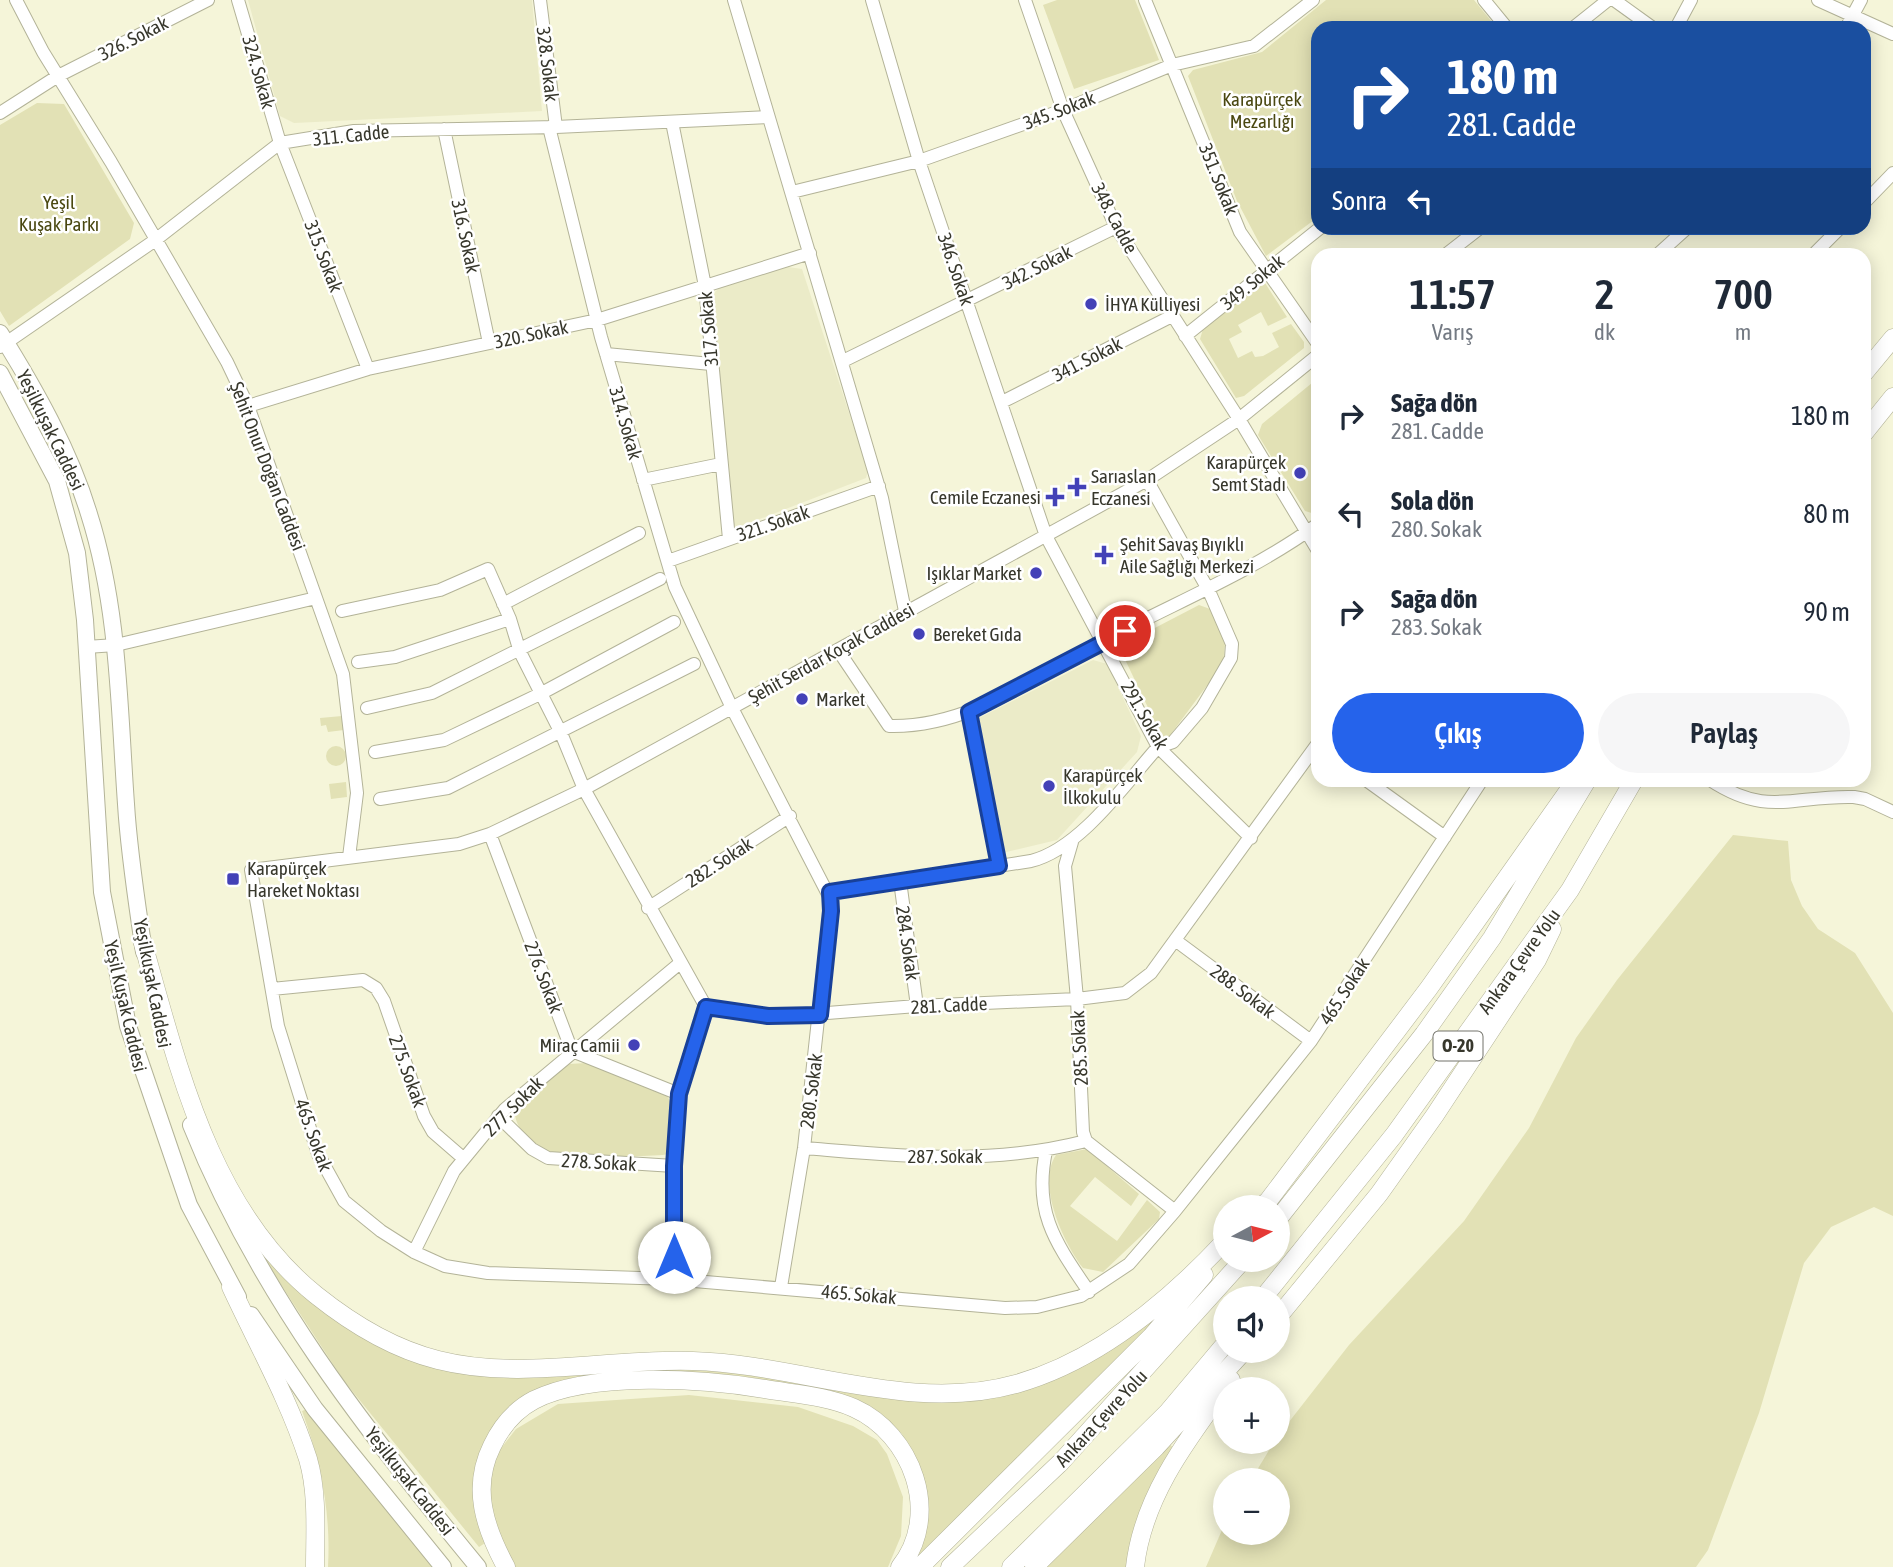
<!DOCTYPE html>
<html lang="tr">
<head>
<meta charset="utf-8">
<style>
	:root { --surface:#fff; --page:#f6f6f7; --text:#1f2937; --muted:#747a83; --accent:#2563eb }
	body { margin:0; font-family:"Asap Condensed",sans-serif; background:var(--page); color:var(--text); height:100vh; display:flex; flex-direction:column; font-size:26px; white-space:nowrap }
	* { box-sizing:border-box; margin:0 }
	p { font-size:23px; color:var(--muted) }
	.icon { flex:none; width:38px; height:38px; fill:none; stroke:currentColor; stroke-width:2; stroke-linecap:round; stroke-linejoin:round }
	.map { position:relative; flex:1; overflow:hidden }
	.sheet { position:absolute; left:1311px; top:248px; width:560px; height:539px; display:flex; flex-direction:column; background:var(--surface); border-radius:21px; box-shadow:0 4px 18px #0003 }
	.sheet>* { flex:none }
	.banner { position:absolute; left:1311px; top:21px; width:560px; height:214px; border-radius:21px; box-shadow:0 4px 18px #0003; background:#1a4fa0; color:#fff; overflow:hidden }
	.needle { width:46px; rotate:83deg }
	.tools { position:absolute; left:1213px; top:1195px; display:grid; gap:14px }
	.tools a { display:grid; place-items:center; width:77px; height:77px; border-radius:50%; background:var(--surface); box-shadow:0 4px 18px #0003; font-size:35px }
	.pin { position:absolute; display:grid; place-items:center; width:60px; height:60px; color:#fff; margin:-30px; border:4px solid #fff; border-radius:50%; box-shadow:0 2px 7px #0007 }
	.me { position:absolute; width:77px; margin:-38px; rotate:0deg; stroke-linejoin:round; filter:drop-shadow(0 0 5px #0008) }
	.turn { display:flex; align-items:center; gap:24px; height:147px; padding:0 21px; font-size:32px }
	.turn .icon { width:91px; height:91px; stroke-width:2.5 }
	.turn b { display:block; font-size:49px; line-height:60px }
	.then { display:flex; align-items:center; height:66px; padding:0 21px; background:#0003; gap:14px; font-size:26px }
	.eta { display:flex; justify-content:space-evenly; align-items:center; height:119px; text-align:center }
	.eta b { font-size:42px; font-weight:600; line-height:49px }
	.action { display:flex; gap:14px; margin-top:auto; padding:14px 21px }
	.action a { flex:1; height:80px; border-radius:42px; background:var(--accent); color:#fff; font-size:28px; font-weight:600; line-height:80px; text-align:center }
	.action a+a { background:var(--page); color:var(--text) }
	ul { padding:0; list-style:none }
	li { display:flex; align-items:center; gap:21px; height:98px; padding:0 21px }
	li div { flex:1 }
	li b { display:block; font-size:26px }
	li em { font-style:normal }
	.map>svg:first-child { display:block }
	.built { fill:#ebebc8 }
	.green { fill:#e2e1b5 }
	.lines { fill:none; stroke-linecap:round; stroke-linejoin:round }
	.minor-casing { stroke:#b3b398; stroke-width:14 }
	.major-casing { stroke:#b3b398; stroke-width:18 }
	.highway-casing { stroke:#b3b398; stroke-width:19 }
	.minor { stroke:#fff; stroke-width:12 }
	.major { stroke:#fff; stroke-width:16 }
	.highway { stroke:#fff; stroke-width:18 }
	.route-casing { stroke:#184099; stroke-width:18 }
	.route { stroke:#2563eb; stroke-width:12 }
	.poi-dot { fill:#4341b7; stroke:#fff; stroke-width:2.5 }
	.labels { text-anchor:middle; stroke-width:5; stroke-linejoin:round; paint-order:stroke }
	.shield { fill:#fff; stroke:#73736b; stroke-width:2 }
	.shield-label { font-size:18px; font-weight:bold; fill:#37372c }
	.street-label { font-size:19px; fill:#37372c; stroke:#fff }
	.park-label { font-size:19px; fill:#4a4811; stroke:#fff }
	.poi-label { font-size:19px; fill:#37372c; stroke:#fff; text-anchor:start }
</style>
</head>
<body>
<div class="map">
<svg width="1893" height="1567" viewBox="0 0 1893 1567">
	<rect width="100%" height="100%" fill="#f5f5d9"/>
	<path class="built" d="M248,0H532L542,111L294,123L280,116Z
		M788,267L802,269L868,471L866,478L739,527L733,525L712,295L720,287Z
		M1093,660L1107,664L1141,736L1137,752L1057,840L1002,853L979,718Z"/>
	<path class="green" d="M1057,0H1135L1159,60L1074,89L1043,5Z
		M1326,0H1474L1497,28H1318V217L1266,256L1237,201L1188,76L1193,70L1262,52Z
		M37,103L64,104L134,223L130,239L9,326L0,311V125Z
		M1261,283H1265L1287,317L1268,326L1261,312L1238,325L1242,332L1229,339L1238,358L1252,351L1255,357L1263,356L1279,347L1272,333L1291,324L1304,342V348L1244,396L1236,398L1200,339L1203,329Z
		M1318,378V515L1305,511L1258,435L1262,424Z
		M1199,605L1210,609L1225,643L1223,664L1168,738L1163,739L1120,649L1124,644Z
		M342,716L344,730L328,732L326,725L321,726L320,718Z
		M326 756a10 10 0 1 1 20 0a10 10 0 1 1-20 0Z
		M346,782L347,797L331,799L329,784Z
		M1733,835L1788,841L1791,880L1802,906L1818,929L1855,953L1893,1013V1216L1874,1207L1831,1227L1804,1263L1759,1413L1708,1550L1696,1567H1206L1225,1523V1533H1278V1480H1251L1274,1442H1278V1436L1349,1345L1464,1221L1529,1128L1576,1038L1617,980Z
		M586,1063L666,1094L670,1101L668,1154C653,1158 552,1156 541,1149C529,1141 516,1128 515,1114L530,1094L569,1064Z
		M1087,1149L1139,1194L1131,1206L1095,1177L1070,1206L1117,1241L1147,1200L1160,1212L1159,1219L1103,1272L1083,1268C1064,1244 1036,1184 1056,1155Z
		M264,1244L319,1306L446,1368L706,1363L853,1386L1002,1391L1153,1318L1159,1324L913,1567L910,1563L913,1454L902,1434L883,1415L862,1404L735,1377L532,1396L478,1465L488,1541L479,1547L344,1381L257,1248Z
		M689,1395L798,1407L853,1426L877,1440L887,1454L903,1497L901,1536L888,1567H509L491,1531L488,1476L498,1452L516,1429L558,1404Z
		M312,1407L440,1567H328C331,1512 321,1463 302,1411Z
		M1167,1442L1176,1450L1131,1567H1038Z"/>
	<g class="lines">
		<defs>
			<path id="minor" d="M16,0L43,52L111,162L227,362L248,406L343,674L357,793L349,857
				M238,0L280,143L368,369
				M540,0L556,127
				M734,0L882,498L905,611
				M872,0L919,161L1046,536L1158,747L1251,838
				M1025,0L1063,110L1116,227L1239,419L1318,551
				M1145,0L1240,232L1318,344
				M1484,0L1507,28
				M1614,0L1653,28
				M1818,0L1893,34
				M1573,28L1608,0
				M1676,28L1691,0
				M1846,28L1861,0
				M0,113L58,76L208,0
				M672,122L705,286L729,539
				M549,127L601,337L675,587L732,708L831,900L804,1148L781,1287
				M444,129L489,343
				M792,192L919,161L1063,110L1172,65L1254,46L1313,0
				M1864,203L1893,173
				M1444,256L1480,228
				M1656,256L1687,228
				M1812,256L1840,228
				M1185,336L1320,228
				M0,347L154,241L280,143L354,131L556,127L768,117
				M606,354L711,364
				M1318,355L1239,419L1147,480L584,789L490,834L459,844L251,870L278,1026L318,1154L344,1201L381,1231L414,1252L445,1266L488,1273L671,1279L1005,1308L1037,1307L1081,1296L1129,1264L1175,1211L1311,1041L1482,780
				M843,361L1116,227
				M1002,402L1172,316
				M248,406L368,369L597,320L810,253
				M643,480L721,464
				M668,561L879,486
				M503,604L639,533
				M342,611L440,590L488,569L510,619L520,652L561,733L584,789L706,1007L745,1014L789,1016L917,1006L1077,999L1125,993L1151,973L1318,743
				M86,647L116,645L316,598
				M838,650L889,726C970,728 1035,676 1103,641C1176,602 1250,573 1318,524
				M358,662L395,657L510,619
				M367,708L432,693L660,579
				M969,712L999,866
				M375,752L444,740L540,694L674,622
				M1366,780L1445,837
				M1710,780C1768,818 1793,795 1854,797L1865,799L1893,812
				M380,799L448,788L694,664
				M490,834L572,1051L679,1094
				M1072,842L1065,866L1077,999L1083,1132L1086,1141L1175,1211
				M900,881L917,1006
				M830,892L1031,861C1080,849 1125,784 1158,747L1173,742L1202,708L1231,658L1232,644L1209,591L1147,480
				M648,908L790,816
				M1175,940L1311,1041
				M272,989L363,980L376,988L384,1001L424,1116L433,1132L463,1158
				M498,1116L532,1149L548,1158L674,1166
				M804,1148C903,1156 988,1166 1086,1141
				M1046,1151C1033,1213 1056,1243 1089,1292
				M414,1252L454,1171L505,1109L680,963
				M674,1280V1166L679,1094L706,1007"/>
			<path id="major" d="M0,333C35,389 70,451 89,514C119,608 119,707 126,804C129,854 137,903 144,952
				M0,373L57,481L77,553L85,620L102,892L128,1026L189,1205L238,1297
				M191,1125C257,1291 365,1430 478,1567
				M251,1315L315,1409L443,1567"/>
			<path id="highway" d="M1864,373L1893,338
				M1864,433L1893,397
				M142,940C178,1065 209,1209 316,1295C351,1323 394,1349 438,1360C521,1381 608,1358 693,1361C800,1364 910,1414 1016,1384C1098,1361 1168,1302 1225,1241
				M1259,1208L1268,1201L1429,988L1576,780
				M1278,1219L1424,1034L1492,938L1587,780
				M231,1287C257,1343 289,1400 308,1459C318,1493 315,1533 315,1567
				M1263,1298L1394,1135L1570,890L1634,780
				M1278,1317L1379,1194L1435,1115L1537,960L1552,929
				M506,1567C485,1528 471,1488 492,1446C501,1427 515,1410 534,1400C592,1371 703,1379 765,1389C794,1394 827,1396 854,1408C912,1434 942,1514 900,1567
				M920,1567L1151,1337L1204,1275
				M950,1567L1061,1462L1243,1260
				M1011,1567L1167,1413L1225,1344
				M1034,1567L1156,1447L1244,1351
				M1135,1567C1143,1495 1190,1436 1231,1380"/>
		</defs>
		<use href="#minor" class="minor-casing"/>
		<use href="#major" class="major-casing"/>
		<use href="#highway" class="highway-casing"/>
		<use href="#minor" class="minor"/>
		<use href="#major" class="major"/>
		<use href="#highway" class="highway"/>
	</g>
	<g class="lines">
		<defs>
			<path id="route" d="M674,1257V1166L679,1094L706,1007L768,1016L820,1015L831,911L830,892L999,866L969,712L1125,631"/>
		</defs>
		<use href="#route" class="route-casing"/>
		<use href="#route" class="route"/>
	</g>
	<g class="poi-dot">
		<circle cx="1091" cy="304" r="7"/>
		<circle cx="1300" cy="473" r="7"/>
		<path d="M1073.5 476.5h7v7h7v7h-7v7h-7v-7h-7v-7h7z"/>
		<path d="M1051.5 486.5h7v7h7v7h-7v7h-7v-7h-7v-7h7z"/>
		<path d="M1100.5 544.5h7v7h7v7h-7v7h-7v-7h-7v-7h7z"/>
		<circle cx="1036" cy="573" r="7"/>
		<circle cx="919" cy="634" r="7"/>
		<circle cx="802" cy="699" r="7"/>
		<circle cx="1049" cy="786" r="7"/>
		<rect x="226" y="872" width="14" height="14" rx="3.5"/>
		<circle cx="634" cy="1045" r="7"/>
	</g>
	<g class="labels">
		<rect class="shield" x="1433.5" y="1031.5" width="49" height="29" rx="5"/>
		<g class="shield-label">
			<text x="1458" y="1052">O-20</text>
		</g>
		<g class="street-label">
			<text transform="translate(133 38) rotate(-27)" y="7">326. Sokak</text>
			<text transform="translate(548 64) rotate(83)" y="7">328. Sokak</text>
			<text transform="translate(259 72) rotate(74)" y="7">324. Sokak</text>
			<text transform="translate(1059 110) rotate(-21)" y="7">345. Sokak</text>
			<text transform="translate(351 135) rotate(-6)" y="7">311. Cadde</text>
			<text transform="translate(1219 179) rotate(68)" y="7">351. Sokak</text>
			<text transform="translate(1115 218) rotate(62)" y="7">348. Cadde</text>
			<text transform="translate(466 236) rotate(78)" y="7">316. Sokak</text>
			<text transform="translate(324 256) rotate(69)" y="7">315. Sokak</text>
			<text transform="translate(1037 267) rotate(-27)" y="7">342. Sokak</text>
			<text transform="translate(956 269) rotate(71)" y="7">346. Sokak</text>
			<text transform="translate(1252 282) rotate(-39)" y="7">349. Sokak</text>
			<text transform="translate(708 329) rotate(-95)" y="7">317. Sokak</text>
			<text transform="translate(531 334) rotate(-12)" y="7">320. Sokak</text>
			<text transform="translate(1087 359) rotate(-27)" y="7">341. Sokak</text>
			<text transform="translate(626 423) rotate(74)" y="7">314. Sokak</text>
			<text transform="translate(51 430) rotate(64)" y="7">Yeşilkuşak Caddesi</text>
			<text transform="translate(268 466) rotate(69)" y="7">Şehit Onur Doğan Caddesi</text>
			<text transform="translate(773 523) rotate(-19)" y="7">321. Sokak</text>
			<text transform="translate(831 653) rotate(-29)" y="7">Şehit Serdar Koçak Caddesi</text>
			<text transform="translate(1145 715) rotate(60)" y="7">291. Sokak</text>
			<text transform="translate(719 862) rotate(-33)" y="7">282. Sokak</text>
			<text transform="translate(908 943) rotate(82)" y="7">284. Sokak</text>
			<text transform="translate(1519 961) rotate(-54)" y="7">Ankara Çevre Yolu</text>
			<text transform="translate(544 977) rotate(69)" y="7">276. Sokak</text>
			<text transform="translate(153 983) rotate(79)" y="7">Yeşilkuşak Caddesi</text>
			<text transform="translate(1243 991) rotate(37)" y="7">288. Sokak</text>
			<text transform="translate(1344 991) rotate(-57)" y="7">465. Sokak</text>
			<text transform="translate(949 1005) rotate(-3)" y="7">281. Cadde</text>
			<text transform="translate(126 1006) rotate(77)" y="7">Yeşil Kuşak Caddesi</text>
			<text transform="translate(1079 1048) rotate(-93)" y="7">285. Sokak</text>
			<text transform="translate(408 1071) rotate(70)" y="7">275. Sokak</text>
			<text transform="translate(811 1091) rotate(-83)" y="7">280. Sokak</text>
			<text transform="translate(513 1106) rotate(-45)" y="7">277. Sokak</text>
			<text transform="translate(314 1135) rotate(70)" y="7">465. Sokak</text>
			<text x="945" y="1163">287. Sokak</text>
			<text transform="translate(599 1162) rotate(3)" y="7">278. Sokak</text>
			<text transform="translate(859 1294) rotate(5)" y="7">465. Sokak</text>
			<text transform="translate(1101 1418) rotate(-47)" y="7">Ankara Çevre Yolu</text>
			<text transform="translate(410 1481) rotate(52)" y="7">Yeşilkuşak Caddesi</text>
		</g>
		<g class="park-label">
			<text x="1262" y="106">Karapürçek<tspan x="1262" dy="22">Mezarlığı</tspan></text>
			<text x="59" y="209">Yeşil<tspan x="59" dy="22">Kuşak Parkı</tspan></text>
		</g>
		<g class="poi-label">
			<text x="1105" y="311">İHYA Külliyesi</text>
			<text x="1286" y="469" text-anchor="end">Karapürçek<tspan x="1286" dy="22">Semt Stadı</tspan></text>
			<text x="1091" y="483">Sarıaslan<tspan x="1091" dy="22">Eczanesi</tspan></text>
			<text x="1041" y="504" text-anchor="end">Cemile Eczanesi</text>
			<text x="1120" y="551">Şehit Savaş Bıyıklı<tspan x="1120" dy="22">Aile Sağlığı Merkezi</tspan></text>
			<text x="1022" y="580" text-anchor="end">Işıklar Market</text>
			<text x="933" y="641">Bereket Gıda</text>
			<text x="816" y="706">Market</text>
			<text x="1063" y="782">Karapürçek<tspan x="1063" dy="22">İlkokulu</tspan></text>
			<text x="247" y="875">Karapürçek<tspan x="247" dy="22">Hareket Noktası</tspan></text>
			<text x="620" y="1052" text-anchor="end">Miraç Camii</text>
		</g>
	</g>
</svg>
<div class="tools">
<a><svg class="needle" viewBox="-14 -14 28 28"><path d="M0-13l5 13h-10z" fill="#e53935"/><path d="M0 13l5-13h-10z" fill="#747a83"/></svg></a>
<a><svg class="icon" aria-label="sound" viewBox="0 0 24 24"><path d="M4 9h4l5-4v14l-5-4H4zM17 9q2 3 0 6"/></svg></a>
<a>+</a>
<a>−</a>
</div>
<div class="pin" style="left:1125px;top:631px;background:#d93025"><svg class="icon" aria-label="arrive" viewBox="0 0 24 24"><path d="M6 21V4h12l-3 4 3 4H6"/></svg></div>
<svg class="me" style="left:674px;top:1257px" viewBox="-20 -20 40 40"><circle r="19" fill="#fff"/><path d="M0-13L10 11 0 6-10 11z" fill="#2563eb"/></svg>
<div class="banner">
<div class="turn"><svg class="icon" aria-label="right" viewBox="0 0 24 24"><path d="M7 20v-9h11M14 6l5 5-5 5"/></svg><div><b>180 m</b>281. Cadde</div></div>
<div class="then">Sonra<svg class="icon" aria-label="left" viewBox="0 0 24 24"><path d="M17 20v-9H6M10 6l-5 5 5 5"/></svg></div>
</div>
<section class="sheet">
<div class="eta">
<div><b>11:57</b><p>Varış</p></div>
<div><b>2</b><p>dk</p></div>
<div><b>700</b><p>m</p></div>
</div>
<ul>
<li><svg class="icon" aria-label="right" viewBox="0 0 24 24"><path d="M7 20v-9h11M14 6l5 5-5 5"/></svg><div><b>Sağa dön</b><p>281. Cadde</p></div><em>180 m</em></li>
<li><svg class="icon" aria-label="left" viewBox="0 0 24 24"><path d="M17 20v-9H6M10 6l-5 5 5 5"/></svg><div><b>Sola dön</b><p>280. Sokak</p></div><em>80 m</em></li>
<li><svg class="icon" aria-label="right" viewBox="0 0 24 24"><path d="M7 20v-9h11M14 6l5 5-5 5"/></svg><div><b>Sağa dön</b><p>283. Sokak</p></div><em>90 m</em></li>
</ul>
<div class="action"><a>Çıkış</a><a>Paylaş</a></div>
</section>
</div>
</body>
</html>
